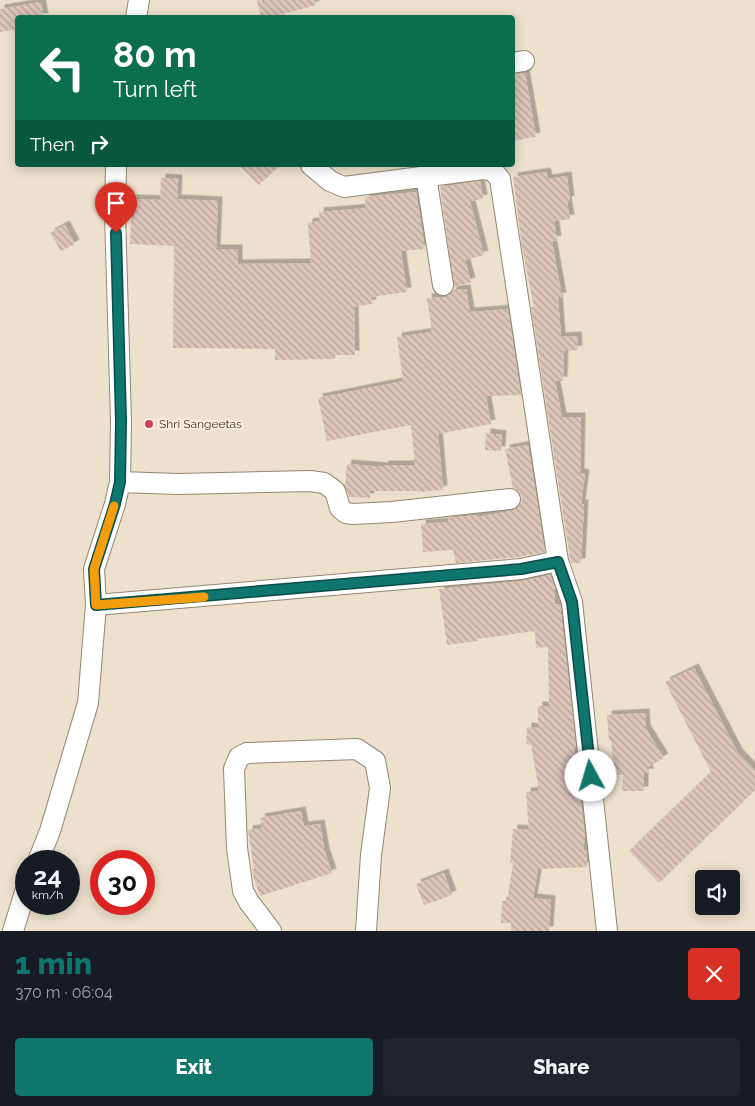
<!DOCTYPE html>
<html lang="en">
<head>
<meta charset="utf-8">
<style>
	:root { --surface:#171b24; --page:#20242c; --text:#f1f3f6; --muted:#9ea1a6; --accent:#0f766e }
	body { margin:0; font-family:Raleway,sans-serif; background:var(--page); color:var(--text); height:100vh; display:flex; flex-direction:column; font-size:19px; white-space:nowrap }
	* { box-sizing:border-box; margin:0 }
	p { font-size:16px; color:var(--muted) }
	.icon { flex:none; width:28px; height:28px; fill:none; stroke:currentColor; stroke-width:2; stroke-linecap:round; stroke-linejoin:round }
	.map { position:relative; height:931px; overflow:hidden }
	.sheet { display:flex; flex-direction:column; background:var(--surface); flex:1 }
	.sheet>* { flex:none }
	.hud { position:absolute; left:15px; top:15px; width:500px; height:152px; border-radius:5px; box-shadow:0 2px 12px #0003; background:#0b6e4f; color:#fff; overflow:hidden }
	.controls { position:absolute; left:695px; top:870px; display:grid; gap:10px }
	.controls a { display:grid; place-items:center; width:45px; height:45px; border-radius:5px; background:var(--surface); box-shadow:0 2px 12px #0003; font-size:25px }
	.speed { position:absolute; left:15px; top:850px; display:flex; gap:10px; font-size:25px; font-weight:700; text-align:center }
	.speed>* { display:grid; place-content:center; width:65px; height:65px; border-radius:50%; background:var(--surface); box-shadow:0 2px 12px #0003; line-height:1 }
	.speed small { font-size:12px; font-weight:400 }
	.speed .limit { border:8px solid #d22; background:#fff; color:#111 }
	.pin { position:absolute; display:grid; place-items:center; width:42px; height:42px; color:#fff; margin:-51px -21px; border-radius:50% 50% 50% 0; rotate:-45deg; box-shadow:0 0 5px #0007 }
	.pin .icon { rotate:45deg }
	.me { position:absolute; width:55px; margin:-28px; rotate:354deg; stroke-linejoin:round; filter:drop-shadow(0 0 4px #0008) }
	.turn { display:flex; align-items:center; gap:18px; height:105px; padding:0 15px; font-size:22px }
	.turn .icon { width:65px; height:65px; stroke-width:2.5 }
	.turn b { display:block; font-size:35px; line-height:42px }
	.then { display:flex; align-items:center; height:48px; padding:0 15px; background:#0003; gap:10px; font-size:19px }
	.round { display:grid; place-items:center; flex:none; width:52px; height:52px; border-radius:5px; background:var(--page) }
	.head { display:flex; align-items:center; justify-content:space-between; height:85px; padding:0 15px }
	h1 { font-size:30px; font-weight:800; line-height:38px; color:var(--accent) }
	.button { display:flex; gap:10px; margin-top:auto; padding:10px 15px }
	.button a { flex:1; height:58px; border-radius:5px; background:var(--accent); color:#fff; font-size:20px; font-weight:800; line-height:58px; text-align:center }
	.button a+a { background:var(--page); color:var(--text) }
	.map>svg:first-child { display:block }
	.building { fill:url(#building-back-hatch); filter:url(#shadow) }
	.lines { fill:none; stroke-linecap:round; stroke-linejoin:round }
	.minor-casing { stroke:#938774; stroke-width:22 }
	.minor { stroke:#fff; stroke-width:20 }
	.route-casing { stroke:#0a4d48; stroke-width:12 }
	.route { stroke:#0f766e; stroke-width:9 }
	.slow { stroke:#f59e0b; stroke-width:9 }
	.poi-dot { fill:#d1415d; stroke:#fbedd9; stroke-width:2 }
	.labels { text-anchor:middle; stroke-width:4; stroke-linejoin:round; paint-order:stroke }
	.poi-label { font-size:12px; fill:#3d372f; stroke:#fbedd9; text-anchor:start }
</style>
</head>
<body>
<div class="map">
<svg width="755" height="931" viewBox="0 0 755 931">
	<defs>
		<pattern id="building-back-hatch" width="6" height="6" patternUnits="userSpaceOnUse" patternTransform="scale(1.25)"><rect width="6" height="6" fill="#ddc5ba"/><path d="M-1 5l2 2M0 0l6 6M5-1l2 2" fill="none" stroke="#b4a198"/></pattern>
		<filter id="shadow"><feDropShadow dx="4.5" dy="-4.5" stdDeviation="0" flood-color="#0004"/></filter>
	</defs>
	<rect width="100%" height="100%" fill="#ede0cc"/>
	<path class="building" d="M257,0H315L316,5L269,18H261Z
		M41,2L44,18H18V29L0,32V9Z
		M525,73L536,137L512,141V75Z
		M239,165H280L259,185Z
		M546,172L548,179L567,176L570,200L567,201L570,219L554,221L557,240L552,241L562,297H558L561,337L577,336L578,350L564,351L563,381H555L562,417H581L580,473L585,474L581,504H584L581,563H571L570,558L531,307H534L522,246L513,177Z
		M161,178L178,179L177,199L218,201L216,249H238V264L311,263L308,223L320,221L319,212L366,208L365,197L416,192L425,249L401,251L407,292L371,297L372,304L354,307L355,355H335V359L275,360V349L173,348L174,246L130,244L132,199L160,200Z
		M480,181L483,199L470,201L484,255L465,260L471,282L454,287L440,187Z
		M65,225L75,244L61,251L50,233Z
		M466,289L470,312L508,309L521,395L486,396L491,424L438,434L443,490L418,492V491H370V498L349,497L345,486L347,464L384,467V465H415L411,425L327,441L318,398L403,381L397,337L432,332L427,298L445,297L451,294L453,290Z
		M486,433L502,435L501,451L485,450Z
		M528,445L545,552L519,557L456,563L453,550L423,552L421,524L448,522V518L477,515V517L511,511L517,508L521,503L522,497L519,492L513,488L505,449Z
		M550,575L555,588V604L560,605L576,747H574L585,836L583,850H586L587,867L538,869L533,898L551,900L549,931H511V923H501L502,901H507L513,863H510L513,829L529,830L526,792L539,791L531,745L526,744L527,727L538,728V706H549L548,647L536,648L535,631L477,639V641L447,645L439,589L522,581Z
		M694,668L738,753L755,771V790L659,883L629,851L711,772L665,682Z
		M645,713L646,729L664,758L648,767L649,773H644V791H622L623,775H614L611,740H609L607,715Z
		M301,811L304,826L320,824L325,852L332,873L260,896L253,875L252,869H254L248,830L262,828L260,818Z
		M444,873L452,895L424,905L416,884Z"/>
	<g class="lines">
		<defs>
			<path id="minor" d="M136,18L139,0
				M512,63L524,61
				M311,165L330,181L344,187L483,169L493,171L500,179L558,561L572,602L607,931
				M426,176L443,285
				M120,482L178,484L310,481L324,483L335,491L340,508L346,513L353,514L392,512L510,499
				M96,605L521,569L558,561
				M38,861L50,831L88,703L96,605L94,569L115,504L120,482L121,421L115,214L116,165
				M13,931L26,889
				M271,931L249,902L243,891L237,848L234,769L239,757L247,753L357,749L375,761L380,788L371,855L366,931"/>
		</defs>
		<use href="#minor" class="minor-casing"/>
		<use href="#minor" class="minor"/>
	</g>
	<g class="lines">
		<defs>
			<path id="route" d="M116,233L121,421L120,482L115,504L94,569L96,605L521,569L558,562L572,602L591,776"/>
		</defs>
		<use href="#route" class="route-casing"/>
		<use href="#route" class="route"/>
		<path class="slow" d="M114,506L94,569L96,605L204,597"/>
	</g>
	<circle class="poi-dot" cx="149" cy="424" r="5"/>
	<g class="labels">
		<g class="poi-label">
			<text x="159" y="428">Shri Sangeetas</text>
		</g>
	</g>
</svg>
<div class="controls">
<a><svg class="icon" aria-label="sound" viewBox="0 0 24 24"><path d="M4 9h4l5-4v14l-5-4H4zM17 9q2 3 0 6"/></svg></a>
</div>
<div class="speed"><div>24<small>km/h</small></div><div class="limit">30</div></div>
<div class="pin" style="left:116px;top:233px;background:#d93025"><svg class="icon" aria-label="arrive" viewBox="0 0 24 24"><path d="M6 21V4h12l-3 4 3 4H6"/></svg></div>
<svg class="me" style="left:591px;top:776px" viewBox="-20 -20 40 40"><circle r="19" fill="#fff"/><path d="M0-13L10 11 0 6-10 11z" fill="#0f766e"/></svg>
<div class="hud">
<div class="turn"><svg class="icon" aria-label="left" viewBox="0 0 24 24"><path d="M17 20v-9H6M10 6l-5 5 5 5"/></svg><div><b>80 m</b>Turn left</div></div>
<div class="then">Then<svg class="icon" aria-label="right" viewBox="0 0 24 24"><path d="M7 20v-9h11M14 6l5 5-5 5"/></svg></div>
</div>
</div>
<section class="sheet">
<div class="head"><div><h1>1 min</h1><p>370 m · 06:04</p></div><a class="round" style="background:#d93025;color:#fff"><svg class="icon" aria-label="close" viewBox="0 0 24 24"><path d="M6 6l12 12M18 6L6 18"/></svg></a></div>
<div class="button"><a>Exit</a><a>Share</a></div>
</section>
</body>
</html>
